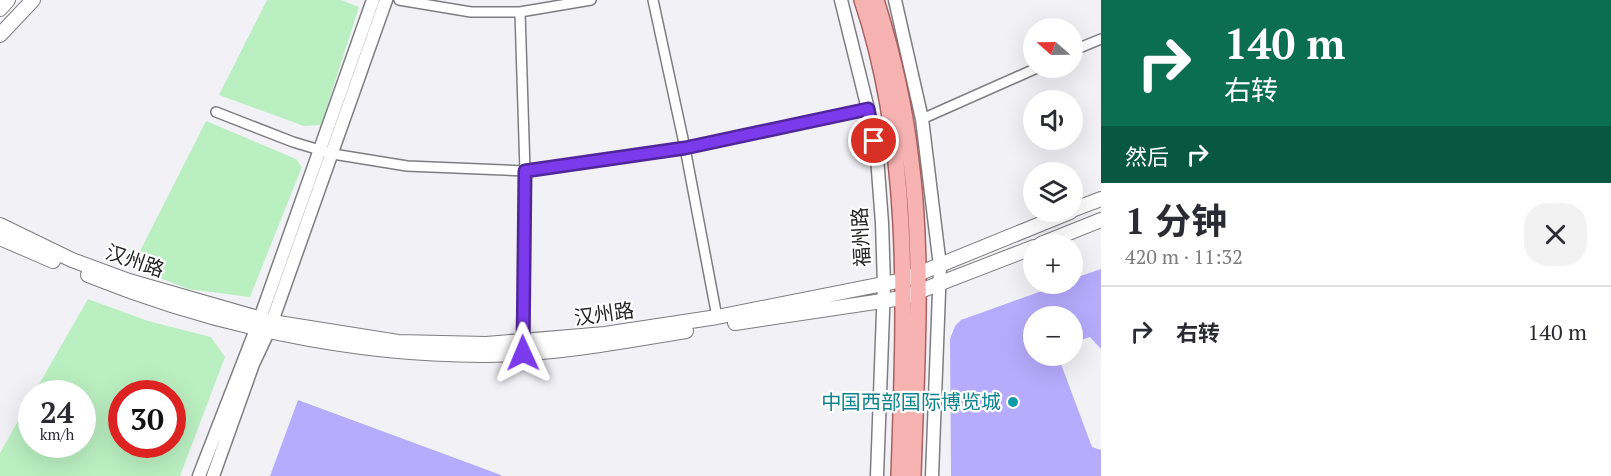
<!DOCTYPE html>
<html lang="zh">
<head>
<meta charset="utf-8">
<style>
	:root { --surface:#fff; --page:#f2f2f3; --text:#2b2b33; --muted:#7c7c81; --line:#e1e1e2 }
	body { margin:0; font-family:"PT Serif","Noto Sans SC",serif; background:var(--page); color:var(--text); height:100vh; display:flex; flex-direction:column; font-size:22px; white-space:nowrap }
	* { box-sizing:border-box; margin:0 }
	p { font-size:20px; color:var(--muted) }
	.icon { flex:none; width:33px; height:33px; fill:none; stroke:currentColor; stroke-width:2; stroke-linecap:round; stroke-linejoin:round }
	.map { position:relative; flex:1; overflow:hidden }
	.details { display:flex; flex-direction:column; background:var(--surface); width:510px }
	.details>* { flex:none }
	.hud { background:#0b6e4f; color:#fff; overflow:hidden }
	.needle { width:39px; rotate:290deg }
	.fabs { position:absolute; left:1023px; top:18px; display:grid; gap:12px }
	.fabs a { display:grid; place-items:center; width:60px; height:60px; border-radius:50%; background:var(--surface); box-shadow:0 6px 24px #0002; font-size:30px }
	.speed { position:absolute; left:18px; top:380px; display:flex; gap:12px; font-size:30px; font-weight:700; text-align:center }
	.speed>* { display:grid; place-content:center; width:78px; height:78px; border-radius:50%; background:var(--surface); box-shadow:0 6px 24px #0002; line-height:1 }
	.speed small { font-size:15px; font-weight:400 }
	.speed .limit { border:9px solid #d22; background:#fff; color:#111 }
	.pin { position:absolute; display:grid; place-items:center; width:51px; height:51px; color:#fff; margin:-26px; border:3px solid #fff; border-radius:50%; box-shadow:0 2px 6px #0007 }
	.me { position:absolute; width:66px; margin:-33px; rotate:359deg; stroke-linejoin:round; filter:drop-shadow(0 0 4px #0008) }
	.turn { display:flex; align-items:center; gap:21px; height:126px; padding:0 24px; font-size:27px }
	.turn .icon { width:78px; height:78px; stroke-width:2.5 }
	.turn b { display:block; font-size:42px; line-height:51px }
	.then { display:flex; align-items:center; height:57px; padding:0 24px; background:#0003; gap:12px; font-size:22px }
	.round { display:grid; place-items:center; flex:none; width:63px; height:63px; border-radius:24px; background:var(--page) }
	.headline { display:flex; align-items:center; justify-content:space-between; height:102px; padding:0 24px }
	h1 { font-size:36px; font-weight:700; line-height:45px }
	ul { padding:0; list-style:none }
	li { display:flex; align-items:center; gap:18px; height:90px; padding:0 24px; border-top:2px solid var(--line) }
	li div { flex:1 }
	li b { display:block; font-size:22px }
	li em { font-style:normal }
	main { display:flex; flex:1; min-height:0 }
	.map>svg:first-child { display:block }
	.green { fill:#baefc1; fill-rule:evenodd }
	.building { fill:#b7abfd }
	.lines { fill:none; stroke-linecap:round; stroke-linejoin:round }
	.minor-casing { stroke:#7e7e81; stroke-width:12 }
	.tertiary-casing { stroke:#7e7e81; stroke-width:15 }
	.secondary-casing { stroke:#7e7e81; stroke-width:16 }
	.primary-casing { stroke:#a96060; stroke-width:18 }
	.minor { stroke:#fff; stroke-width:9 }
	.tertiary { stroke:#fff; stroke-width:12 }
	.secondary { stroke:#fff; stroke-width:14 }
	.primary { stroke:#f7b3b2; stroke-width:15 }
	.route-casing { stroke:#51269a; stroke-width:15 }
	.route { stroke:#7c3aed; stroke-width:10 }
	.culture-dot { fill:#0f9aa8; stroke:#fff; stroke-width:2 }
	.labels { text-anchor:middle; stroke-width:4.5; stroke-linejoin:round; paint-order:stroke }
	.street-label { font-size:20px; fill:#242425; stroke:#fff }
	.culture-label { font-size:20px; fill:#0d838f; stroke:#fff; text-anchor:end }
</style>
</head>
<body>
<main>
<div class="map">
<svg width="1101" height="476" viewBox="0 0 1101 476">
	<rect width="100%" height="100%" fill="#f2f2f6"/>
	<path class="green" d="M267,0H341L359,7L321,125L304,126L219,95Z
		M206,121L296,159L302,167L250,297L188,289L132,267Z
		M88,299L148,321L211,337L225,357L180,476H0V453L31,398L32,444H82V393H34ZM122,393H172V444H122Z"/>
	<path class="building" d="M1101,269V349L1090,337L1072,343V316H1034V356H1058L1092,447L1101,450V476H951L950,339L955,326L961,320L1061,284H1072V279Z
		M298,400L501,475V476H270Z"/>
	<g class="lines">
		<defs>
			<path id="minor" d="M399,0L471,12H520L591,0
				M653,0L685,148L717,317
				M520,12L525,171L523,346
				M1072,51L1101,39
				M216,112L293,142L333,154L407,166L525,171L685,148L868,109
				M922,119L1037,68"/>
			<path id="tertiary" d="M841,0L868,109L877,157L882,223L884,285L877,476
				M895,0L922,119L940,266L932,476
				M199,476L257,327L373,0
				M213,476L253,364L269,330L386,0"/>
			<path id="secondary" d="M0,9L8,0
				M0,35L33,0
				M1072,210L1101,199
				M0,225L72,260L129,281L272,322L398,342L486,344L605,334L717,317L903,280L1070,212
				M0,238L53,261
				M1041,244L1101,220
				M88,275C212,325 349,355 483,355C552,355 619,342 686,331
				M735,323L902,298L1034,247"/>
			<path id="primary" d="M862,0C913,152 904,318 899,476
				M876,0C892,51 905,107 911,161C924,261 916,374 913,476"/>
		</defs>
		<use href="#minor" class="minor-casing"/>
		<use href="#tertiary" class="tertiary-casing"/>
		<use href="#secondary" class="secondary-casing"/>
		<use href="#primary" class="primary-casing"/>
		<use href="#minor" class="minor"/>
		<use href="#tertiary" class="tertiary"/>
		<use href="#secondary" class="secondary"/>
		<use href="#primary" class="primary"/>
	</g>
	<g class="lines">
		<defs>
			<path id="route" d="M523,353L525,171L685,148L868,109L874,141"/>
		</defs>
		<use href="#route" class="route-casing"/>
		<use href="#route" class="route"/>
	</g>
	<circle class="culture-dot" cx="1013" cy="402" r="6"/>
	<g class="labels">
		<g class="street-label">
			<text transform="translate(861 237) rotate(-93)" y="7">福州路</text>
			<text transform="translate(135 261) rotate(19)" y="7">汉州路</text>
			<text transform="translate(604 314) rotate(-8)" y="7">汉州路</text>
		</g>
		<g class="culture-label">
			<text x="1001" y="409">中国西部国际博览城</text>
		</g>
	</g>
</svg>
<div class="fabs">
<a><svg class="needle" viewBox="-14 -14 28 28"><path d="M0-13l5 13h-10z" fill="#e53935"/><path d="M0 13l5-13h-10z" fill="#7c7c81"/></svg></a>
<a><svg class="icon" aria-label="sound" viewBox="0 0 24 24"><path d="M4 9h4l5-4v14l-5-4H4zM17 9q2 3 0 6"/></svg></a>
<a><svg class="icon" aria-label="layers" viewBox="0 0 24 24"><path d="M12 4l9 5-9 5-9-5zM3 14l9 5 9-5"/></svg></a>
<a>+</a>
<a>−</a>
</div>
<div class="speed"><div>24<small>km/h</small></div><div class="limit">30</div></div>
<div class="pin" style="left:874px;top:141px;background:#d93025"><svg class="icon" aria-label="arrive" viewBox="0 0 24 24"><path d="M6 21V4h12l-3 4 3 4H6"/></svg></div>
<svg class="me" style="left:523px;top:353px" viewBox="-20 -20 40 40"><path d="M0-17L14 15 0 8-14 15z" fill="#7c3aed" stroke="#fff" stroke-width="4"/></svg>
</div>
<section class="details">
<div class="hud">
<div class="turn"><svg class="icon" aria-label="right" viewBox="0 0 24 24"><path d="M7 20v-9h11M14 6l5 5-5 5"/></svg><div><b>140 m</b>右转</div></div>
<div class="then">然后<svg class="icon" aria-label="right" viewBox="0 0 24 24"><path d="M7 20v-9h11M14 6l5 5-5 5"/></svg></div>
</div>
<div class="headline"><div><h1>1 分钟</h1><p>420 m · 11:32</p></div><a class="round"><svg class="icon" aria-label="close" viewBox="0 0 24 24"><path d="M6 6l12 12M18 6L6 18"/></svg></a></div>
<ul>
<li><svg class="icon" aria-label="right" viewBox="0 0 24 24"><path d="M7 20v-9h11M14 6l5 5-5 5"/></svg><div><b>右转</b></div><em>140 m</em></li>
</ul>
</section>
</main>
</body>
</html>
